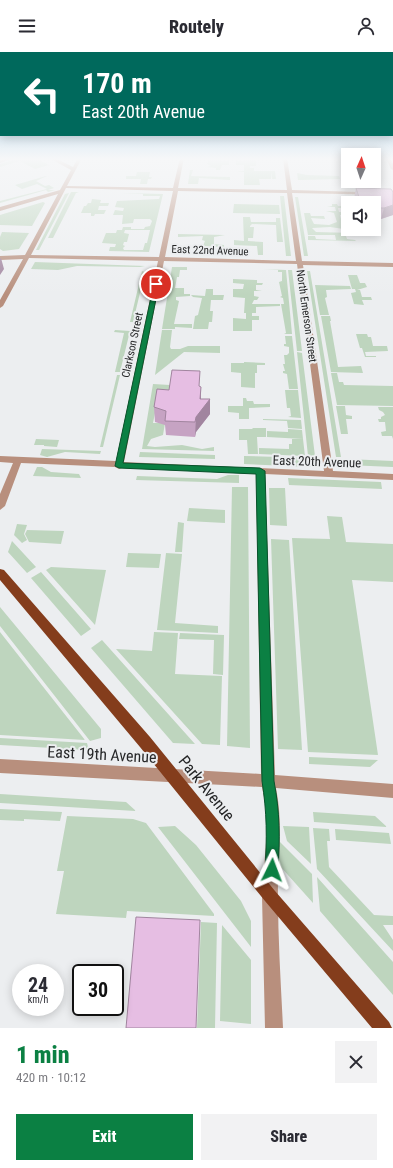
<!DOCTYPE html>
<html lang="en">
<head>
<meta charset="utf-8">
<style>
	:root { --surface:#fff; --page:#f2f2f3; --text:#2b2b33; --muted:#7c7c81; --accent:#0b8043 }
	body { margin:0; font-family:"Roboto Condensed",sans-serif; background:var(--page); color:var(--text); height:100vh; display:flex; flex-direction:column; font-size:15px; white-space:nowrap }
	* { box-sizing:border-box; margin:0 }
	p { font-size:13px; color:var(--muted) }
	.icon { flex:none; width:22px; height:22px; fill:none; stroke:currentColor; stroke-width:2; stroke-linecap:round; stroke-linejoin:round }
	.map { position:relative; height:976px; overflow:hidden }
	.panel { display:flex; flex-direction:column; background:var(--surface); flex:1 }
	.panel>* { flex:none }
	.banner { position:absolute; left:0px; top:0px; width:393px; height:84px; box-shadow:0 2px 10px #0003; background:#00695c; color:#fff; overflow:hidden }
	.needle { width:26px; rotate:3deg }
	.buttons { position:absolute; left:341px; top:96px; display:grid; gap:8px }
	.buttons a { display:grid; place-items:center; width:40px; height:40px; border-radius:0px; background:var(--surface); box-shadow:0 2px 10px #0003; font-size:20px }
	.speed { position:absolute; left:12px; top:912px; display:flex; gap:8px; font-size:20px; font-weight:700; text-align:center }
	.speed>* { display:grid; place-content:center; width:52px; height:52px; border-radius:50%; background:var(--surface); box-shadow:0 2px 10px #0003; line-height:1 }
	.speed small { font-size:10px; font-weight:400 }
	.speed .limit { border:2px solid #111; border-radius:6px; background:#fff; color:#111 }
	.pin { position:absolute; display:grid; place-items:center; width:34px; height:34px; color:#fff; margin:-17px; border:2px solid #fff; border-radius:50%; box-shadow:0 1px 4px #0007 }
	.me { position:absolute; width:44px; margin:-22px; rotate:3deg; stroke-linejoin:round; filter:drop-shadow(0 0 3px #0008) }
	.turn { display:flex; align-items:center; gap:14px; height:84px; padding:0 16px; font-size:18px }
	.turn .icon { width:52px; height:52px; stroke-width:2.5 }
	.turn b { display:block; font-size:28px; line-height:34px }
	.round { display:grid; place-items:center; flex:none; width:42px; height:42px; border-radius:0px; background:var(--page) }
	.headline { display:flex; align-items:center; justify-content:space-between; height:68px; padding:0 16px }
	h1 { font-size:24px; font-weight:800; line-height:30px; color:var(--accent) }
	.button { display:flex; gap:8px; margin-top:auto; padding:8px 16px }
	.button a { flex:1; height:46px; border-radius:0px; background:var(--accent); color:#fff; font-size:16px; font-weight:800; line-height:46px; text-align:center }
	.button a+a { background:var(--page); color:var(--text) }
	header { display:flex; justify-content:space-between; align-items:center; height:52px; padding:0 16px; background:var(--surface); font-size:18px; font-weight:800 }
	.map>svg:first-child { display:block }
	.green { fill:#bed5be; fill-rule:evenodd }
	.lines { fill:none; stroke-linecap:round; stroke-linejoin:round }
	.minor { fill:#b88f7d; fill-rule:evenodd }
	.major { fill:#843d1c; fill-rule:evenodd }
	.wall { fill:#c6a3c3 }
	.shaded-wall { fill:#a1859f }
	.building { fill:#e6bee3; stroke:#a1859f }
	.route { fill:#0b8043; stroke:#07532c }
	.labels { text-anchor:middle; stroke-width:4; stroke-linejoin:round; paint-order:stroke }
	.far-street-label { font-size:11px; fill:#262728; stroke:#eceef0 }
	.street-label { font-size:13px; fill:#262728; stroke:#eceef0 }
	.near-street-label { font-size:16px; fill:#262728; stroke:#eceef0 }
</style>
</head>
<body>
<header><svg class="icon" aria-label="menu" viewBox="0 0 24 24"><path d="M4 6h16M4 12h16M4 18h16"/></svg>Routely<svg class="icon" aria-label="person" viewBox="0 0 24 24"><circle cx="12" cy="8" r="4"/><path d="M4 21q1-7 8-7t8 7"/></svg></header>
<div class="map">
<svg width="393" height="976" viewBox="0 0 393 976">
	<rect width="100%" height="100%" fill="#eceef0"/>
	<path class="green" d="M20,106H35L49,113L35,117L20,109L0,115V112Z
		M220,106L221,109H229V113H222L220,118H216V116L207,115L211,114L207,112L209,107Z
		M238,106H252V108H256V114H250V116H254V119H275L276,127H272L271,120V127H259L260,133H244V127L252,128L244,127V120H237L244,119V113H236V109H244V107Z
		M190,118H193L191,124L230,125V128L199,126L198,132H188Z
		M137,120H150L149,125H152L151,127H148L147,132H140L141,127H126V124H136Z
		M297,121L307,123L339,124L340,127L298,128Z
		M46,124H47L36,129L45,134L49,133L54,136L48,138H55L48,140L46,138L0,151V149L47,137L37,132L22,137L15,133Z
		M71,140H79L76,141L53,186H48Z
		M69,141L39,198H36L65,142Z
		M121,141L163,142L149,200L109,199L110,195H115L116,192L102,191L106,181H116L117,178H122L123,175H131V177H144L145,175L150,174L152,169L150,167H134L133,171L122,172L123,163H113L115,158L123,159L124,156L115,155L117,149L159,147L160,144H143V142ZM125,178H150L147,191H145L143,198H124L123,196L125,194L123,193L124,190H127L129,182L124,181Z
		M280,144H284L291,204H286Z
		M295,145H298L308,204H304Z
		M92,147L101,148L100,151H109L108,154H99L98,158H106L104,162H95L94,164H91V161H81L84,154H86L88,151H91Z
		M43,150L45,151L32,174L0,173V163Z
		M234,152L279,153L280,162L233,161Z
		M332,152H337L338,154H346V156H338L339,160H348V163H340L341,167H348V172H343L344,177L330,175L312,176L316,180L354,181L355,184H346L347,187L355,188L356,189L308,188V184H315L316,187L336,188L335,183H308L304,161H310L311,164H324L325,167L311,166L314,172L329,173L337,170L334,161L326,159H336L335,155H327L332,154Z
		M243,165H252H250L251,170H276V166H280L283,190H277L276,173L252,172L250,174V175H254L253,186H248V189L263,190V203H258L257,194L234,193V188L244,189Z
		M2,180L29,181L19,197L3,199L0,197V185Z
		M178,182L225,183L214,185V192L224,193V195L203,194L205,189L202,188L203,184L178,185Z
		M35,210L145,214L140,215L77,214L58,218L31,217Z
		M172,215H187V218H180L179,225H177L175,236H184V242H190V244L176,245V248L179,249L174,272H192V276L175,275V277H162Z
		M263,217L286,218L292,282H284L286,281L281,252H284L283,246L280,245L282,244L279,230L282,229V220H278V218Z
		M288,218H292L302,299H297Z
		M142,219L145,220L133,270H130Z
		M307,219H310L341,405H336Z
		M348,223H357L360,231H365L367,235L357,238H360L362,245H371L372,248H362L364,253L354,252L351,241L356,240L355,237H352Z
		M233,227L257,228V231H263L262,233H256V238L262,239H254V244L259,245L257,248H254L252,252H280V254L256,255V261H252V264H259V268H252V279H233V266L246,267V261H244L245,246L233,245V237H243L244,232L233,231Z
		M315,233L350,234L351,237L326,238L327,245L325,246L329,263H320Z
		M206,237H213V243H224L223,248H211L210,259H213L212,270H209L208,277H193L195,264L198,263L202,246L193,245L191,243L205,244Z
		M321,264H330L331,269H330L338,315L361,314L363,321L331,320Z
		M115,278L130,279L120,320H115L124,281L114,280Z
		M162,278H172L170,295L171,297H180L188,294H220V301L184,300L155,323Z
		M356,282H367L368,285H371L373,294H387L388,299L365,300L366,304H376V305H365L362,296H360Z
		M285,284H292L298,337H289L287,322L283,321V319H285L283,312H285L284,303H287L289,301V295L284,294V292H286Z
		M297,300L302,301L315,404H308Z
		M244,310L265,311V313H257V321H255V336L241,335V321L231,320V311H244Z
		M331,321H337L339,330H343L344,333L393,334V354L337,353Z
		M117,323H120L103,395H100Z
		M153,332L170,333L168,352L157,351L153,371H165L163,383L151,387L147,394L155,395L182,393L202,397L214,395V399L142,397Z
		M285,338H298L301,366L288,365L291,364L290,356H287Z
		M243,346H246L247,349H253L254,352H270V355L249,356V367H239V361L228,360V354H243Z
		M336,354H345L346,363L352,364V367H346L348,382H341Z
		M378,355H393V387L392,384H382L381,380L386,379L385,370H379L378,367H381V365L385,363L383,360L379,358Z
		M263,367L301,368L302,377L288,376L287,369L263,368Z
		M253,376H266V385H257L258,402H248L247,388H239V377H252Z
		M288,377L302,378L303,387L267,385V379L288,380Z
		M36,387L59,388L57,395L44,394V393H34Z
		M292,387H303L305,404L259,402V396L289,397V392H292Z
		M42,397L101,399L100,402L65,400L47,405L40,403Z
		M140,400L215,403V407L139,405Z
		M244,404L314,406L315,411L310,415L244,412Z
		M347,407L393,409V415L347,413Z
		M37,415H42L51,420L79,422L81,426L33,424Z
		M228,423H239V431L136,428L137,424L217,427Z
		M288,426L381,430L382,437L289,433Z
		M232,435H248L250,696L227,694Z
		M269,436H285L287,474L270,473Z
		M189,456L225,458V471L187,469Z
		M327,464L342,465L346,490L393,492V530L352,528L378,703L308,700L292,486L330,487Z
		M178,470L184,471L182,500H175Z
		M17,472L27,473L24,482L27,488L22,491L14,483Z
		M27,478L64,479L61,492L29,490L25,482Z
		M271,487L289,488L302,698L278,697Z
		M12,489L36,515L27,521L8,500Z
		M128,501L161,502L159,516L126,515Z
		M166,501L182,502L175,571L218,574V581L157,578Z
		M51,515L106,518L95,573L46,518Z
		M41,520L91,577L81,584L31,526Z
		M0,555L101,677V686L90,689L0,574Z
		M0,580L85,688L0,683Z
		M154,580L178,581L175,622L222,624L220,693L202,692L116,597L152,599Z
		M180,581L224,583L223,623L213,622L214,588L179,587Z
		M102,588L195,692L173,691L91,596Z
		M0,686L87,691L88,695L87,698L0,693Z
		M309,705L378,708L370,715L309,712Z
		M0,742L126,750L136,759L0,751Z
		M0,757L62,760L60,769L24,767V769L0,768Z
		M313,760L375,764L387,775L314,770Z
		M67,764L133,767L146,771L214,862V864L127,859L126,866L56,862L64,819H57Z
		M175,774L196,793L241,849L251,869V895L158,775Z
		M283,774L309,775L311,812L287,789Z
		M313,776L329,777L330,789H327L329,815L374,863L393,864V873H383L393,888V899L317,817Z
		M335,777L389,781L391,792L336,788Z
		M278,788L312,822L313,851L279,813Z
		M317,825L393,910V943L320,859Z
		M201,870L217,871L215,976H197Z
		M222,873L251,908V972L220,969Z"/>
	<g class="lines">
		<path class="minor" d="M6,106H14L0,111V109Z
			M49,106H55L73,115L78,106H82L67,134L173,136L180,106H184L178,136L287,138L283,106H287L292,138L393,141V143L292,141L302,209L393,211V215L303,213L333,419L393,422V428L265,422L275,723L393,732V746L276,736C284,776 277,806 278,845C278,889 281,933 283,976H265L262,844L267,777L266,756L262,735L0,721V707L261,722L256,422L122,416L119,417L115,415L21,411L5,454L0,458V442L13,411L0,410V404L116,409L158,209L29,206L3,254L0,256V248L23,207L0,208V204L25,203L58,142L0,159V155L60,138L71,118ZM66,136L173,139L159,205L31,203ZM178,139L287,141L296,209L165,205ZM164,209L297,212L324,419L124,410Z
			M386,106H390L393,112V118L391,117Z"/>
		<path class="major" d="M0,517L4,518L150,685L275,839L389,970L392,976H372L265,849L140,695L0,528Z"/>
	</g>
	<path class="wall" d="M356,136L393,140V163L381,167H374V151H355L354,147Z
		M201,335V347H210V362L196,380L195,385L166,383L165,373L155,370L154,355L169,338Z"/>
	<path class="shaded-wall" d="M393,153V163L381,167L384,156Z
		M1,206L4,217L0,223V207Z
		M201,335V349L210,347V362L196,380L195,385L196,365L200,347Z"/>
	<path class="building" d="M356,136L391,137L393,140V153L384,156H374V151H361Z
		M172,318L200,319L199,334L201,335L200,347H210L196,365L195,370L165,369L166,359L154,355L157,337L169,338Z
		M136,865L200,868L196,976H126Z"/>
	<linearGradient id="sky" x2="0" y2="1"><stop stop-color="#8bc4eb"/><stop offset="0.44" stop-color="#f6f7f8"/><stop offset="1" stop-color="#f6f7f8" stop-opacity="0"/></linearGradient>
	<rect width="393" height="243" fill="url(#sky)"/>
	<path class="route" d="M154,231L159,232L123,411L260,416L265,419L274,729C280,761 280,786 278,818L276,823L272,825L267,823L265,818C267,786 267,761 262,729L256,422L119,416L115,414Z"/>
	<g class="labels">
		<g class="far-street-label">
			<text transform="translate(210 198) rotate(2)" y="4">East 22nd Avenue</text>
			<text transform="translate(307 264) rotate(82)" y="4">North Emerson Street</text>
			<text transform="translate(132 293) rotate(-78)" y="4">Clarkson Street</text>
		</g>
		<g class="street-label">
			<text transform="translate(317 409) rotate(2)" y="5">East 20th Avenue</text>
		</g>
		<g class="near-street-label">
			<text transform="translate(102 702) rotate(3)" y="6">East 19th Avenue</text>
			<text transform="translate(207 736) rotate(51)" y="6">Park Avenue</text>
		</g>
	</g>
</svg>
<div class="buttons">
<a><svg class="needle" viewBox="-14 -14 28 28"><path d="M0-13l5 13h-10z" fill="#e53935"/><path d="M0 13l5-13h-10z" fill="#7c7c81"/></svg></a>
<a><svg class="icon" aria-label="sound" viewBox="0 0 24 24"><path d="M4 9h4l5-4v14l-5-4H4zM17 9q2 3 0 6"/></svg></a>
</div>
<div class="speed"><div>24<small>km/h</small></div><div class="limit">30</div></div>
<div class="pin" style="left:156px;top:232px;background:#d93025"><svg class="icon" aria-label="arrive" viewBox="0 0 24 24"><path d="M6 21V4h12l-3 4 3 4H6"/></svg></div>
<svg class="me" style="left:272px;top:818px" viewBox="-20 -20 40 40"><path d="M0-17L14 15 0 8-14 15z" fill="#0b8043" stroke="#fff" stroke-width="4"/></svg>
<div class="banner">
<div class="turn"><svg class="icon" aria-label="left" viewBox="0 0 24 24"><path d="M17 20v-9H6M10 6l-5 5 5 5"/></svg><div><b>170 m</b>East 20th Avenue</div></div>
</div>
</div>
<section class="panel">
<div class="headline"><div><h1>1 min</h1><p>420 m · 10:12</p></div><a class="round"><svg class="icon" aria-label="close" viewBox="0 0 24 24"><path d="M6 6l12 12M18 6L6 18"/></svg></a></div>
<div class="button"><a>Exit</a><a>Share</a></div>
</section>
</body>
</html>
